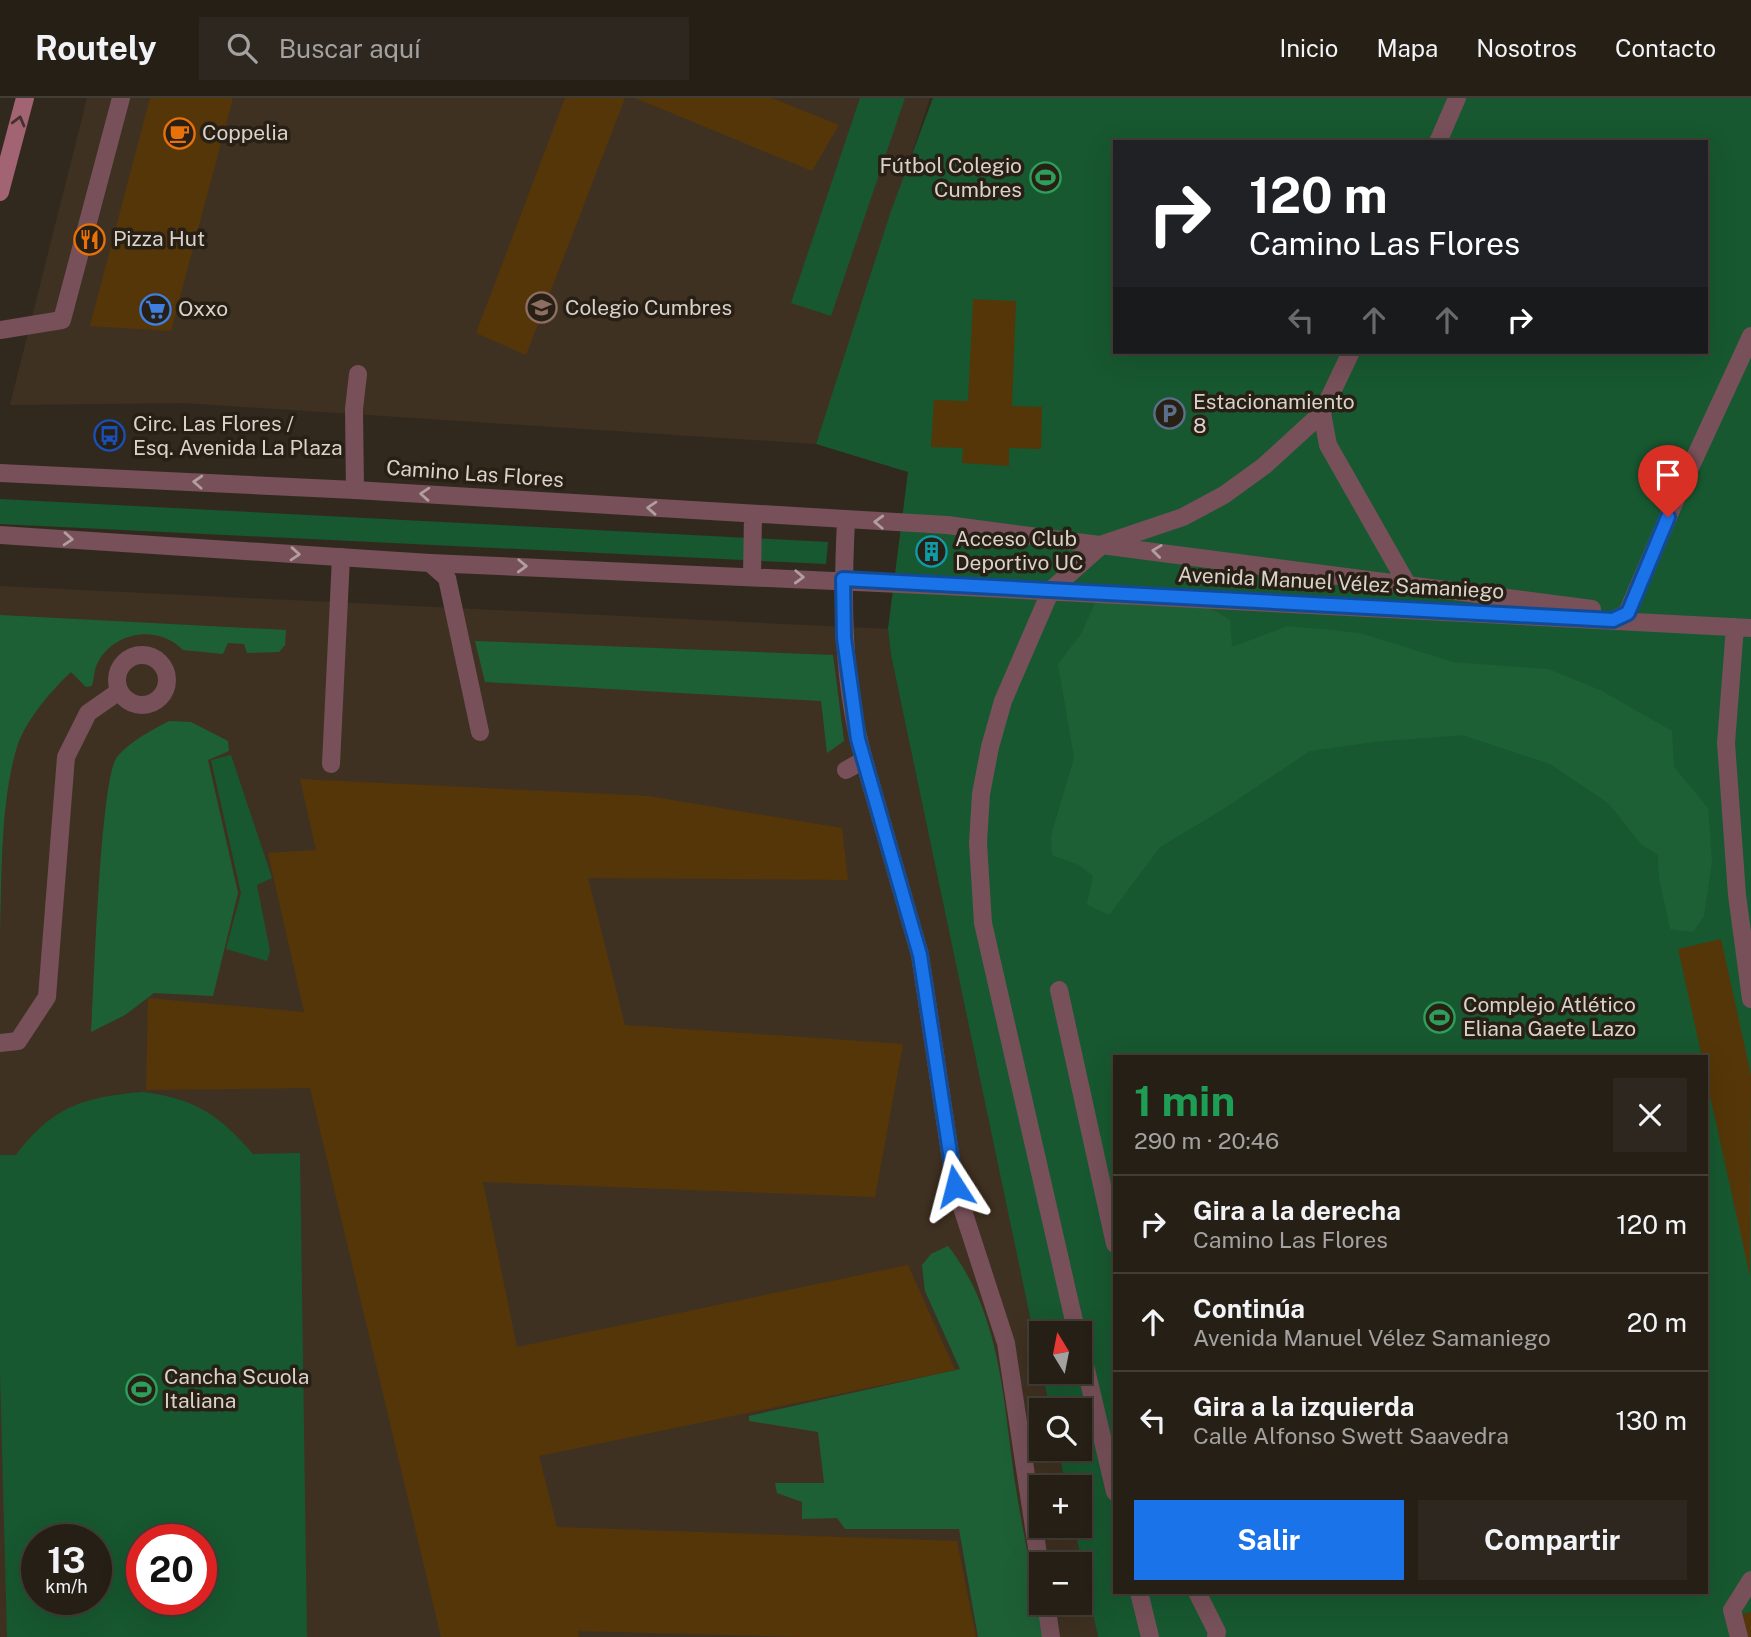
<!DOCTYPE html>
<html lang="es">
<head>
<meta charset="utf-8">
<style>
	:root { --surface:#261f16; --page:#2e271f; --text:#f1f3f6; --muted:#a4a2a1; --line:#423d35; --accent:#1a73e8 }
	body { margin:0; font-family:"Public Sans",sans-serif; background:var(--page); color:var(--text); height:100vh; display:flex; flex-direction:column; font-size:26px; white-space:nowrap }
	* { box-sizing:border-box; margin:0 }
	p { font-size:23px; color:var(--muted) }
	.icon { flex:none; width:38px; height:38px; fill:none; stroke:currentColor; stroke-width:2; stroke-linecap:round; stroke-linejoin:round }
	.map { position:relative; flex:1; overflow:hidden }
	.drawer { position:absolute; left:1113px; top:957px; width:595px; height:539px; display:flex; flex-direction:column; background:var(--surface); border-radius:0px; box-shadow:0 7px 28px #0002,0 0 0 2px var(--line) }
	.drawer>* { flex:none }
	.top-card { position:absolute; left:1113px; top:42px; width:595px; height:214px; border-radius:0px; box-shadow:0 7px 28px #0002,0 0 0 2px var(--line); background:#202124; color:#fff; overflow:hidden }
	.needle { width:46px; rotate:350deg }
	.controls { position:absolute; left:1029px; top:1223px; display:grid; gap:14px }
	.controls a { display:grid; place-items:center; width:63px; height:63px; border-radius:0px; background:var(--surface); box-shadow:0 7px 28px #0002,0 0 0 2px var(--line); font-size:35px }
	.speed { position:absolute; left:21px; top:1426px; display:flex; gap:14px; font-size:35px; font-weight:700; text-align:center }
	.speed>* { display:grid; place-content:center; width:91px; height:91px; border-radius:50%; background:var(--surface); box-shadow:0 7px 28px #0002,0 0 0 2px var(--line); line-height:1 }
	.speed small { font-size:18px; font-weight:400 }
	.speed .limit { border:10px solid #d22; background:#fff; color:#111 }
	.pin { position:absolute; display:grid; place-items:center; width:60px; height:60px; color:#fff; margin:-72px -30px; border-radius:50% 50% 50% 0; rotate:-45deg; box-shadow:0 0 7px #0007 }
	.pin .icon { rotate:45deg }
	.me { position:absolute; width:77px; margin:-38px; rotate:351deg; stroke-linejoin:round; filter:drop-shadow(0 0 5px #0008) }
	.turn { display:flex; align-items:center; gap:24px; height:147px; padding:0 21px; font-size:32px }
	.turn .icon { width:91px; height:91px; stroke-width:2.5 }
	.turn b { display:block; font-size:49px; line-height:60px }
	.lanes { display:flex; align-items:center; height:66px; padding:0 21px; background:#0003; justify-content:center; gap:35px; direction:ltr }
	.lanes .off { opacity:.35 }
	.round { display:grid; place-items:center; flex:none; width:74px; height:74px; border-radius:0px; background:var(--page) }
	.summary { display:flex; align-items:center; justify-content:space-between; height:119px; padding:0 21px }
	h1 { font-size:42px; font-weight:700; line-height:52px; color:#1e9e55 }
	.button { display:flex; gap:14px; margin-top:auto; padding:14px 21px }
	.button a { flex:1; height:80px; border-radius:0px; background:var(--accent); color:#fff; font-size:28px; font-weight:700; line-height:80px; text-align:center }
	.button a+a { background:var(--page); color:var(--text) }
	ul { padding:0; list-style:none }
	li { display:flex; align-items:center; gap:21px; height:98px; padding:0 21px; border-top:2px solid var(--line) }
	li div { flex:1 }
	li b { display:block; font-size:26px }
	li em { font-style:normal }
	header { display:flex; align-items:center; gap:42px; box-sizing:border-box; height:98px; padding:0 35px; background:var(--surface); border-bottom:2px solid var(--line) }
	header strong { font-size:33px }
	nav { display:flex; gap:38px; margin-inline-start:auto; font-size:24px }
	.search { width:490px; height:63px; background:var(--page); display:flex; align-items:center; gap:18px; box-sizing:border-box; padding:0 24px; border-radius:0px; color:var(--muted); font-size:26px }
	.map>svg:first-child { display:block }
	.built { fill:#3f3121; fill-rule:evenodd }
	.green { fill:#175830; fill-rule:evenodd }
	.forest { fill:#1e6036 }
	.building { fill:#553608 }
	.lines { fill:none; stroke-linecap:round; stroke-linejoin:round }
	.service { stroke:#775059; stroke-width:18 }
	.pedestrian { stroke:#775059; stroke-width:18 }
	.tertiary { stroke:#775059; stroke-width:18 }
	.secondary { stroke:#a26472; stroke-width:18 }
	.oneway { stroke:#46302c }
	.oneway2 { stroke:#b19e9d }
	.route-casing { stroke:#114b97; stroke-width:18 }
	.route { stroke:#1a73e8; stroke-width:12 }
	.labels { text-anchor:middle; stroke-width:7; stroke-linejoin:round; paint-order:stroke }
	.poi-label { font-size:21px; fill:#d8d2cb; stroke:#281f15; text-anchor:start }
	.street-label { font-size:21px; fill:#d8d2cb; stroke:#281f15 }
</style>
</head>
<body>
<header>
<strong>Routely</strong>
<div class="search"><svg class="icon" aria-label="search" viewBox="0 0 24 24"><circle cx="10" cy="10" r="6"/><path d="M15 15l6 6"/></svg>Buscar aquí</div>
<nav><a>Inicio</a><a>Mapa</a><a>Nosotros</a><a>Contacto</a></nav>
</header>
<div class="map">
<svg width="1751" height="1539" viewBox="0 0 1751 1539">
	<rect width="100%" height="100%" fill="#32291e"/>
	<path class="built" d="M87,0H930L816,346L184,305L10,307Z
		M0,488L888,531L891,557L1050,1312H1041V1351H1058L1066,1389L1041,1390V1428H1074L1098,1539H0ZM37,1442H96V1502H37ZM142,1442H201V1502H142ZM1041,1466H1080V1505H1041Z"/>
	<path class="green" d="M860,0H905L831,218L791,205Z
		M933,0H1751V1539H1098L1074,1428H1080V1390L1066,1389L1058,1351H1080V1312H1050L1042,1274H1080V1236H1041V1271L891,557L888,531L908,374L816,346L891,113ZM1115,44H1706V254H1115ZM1115,959H1706V1494H1115Z
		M0,401L828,444L826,466L0,426Z
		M231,657L272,780L257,787L270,853L267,863L226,851L241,795L211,662Z
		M143,994C196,1001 218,1016 253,1056L300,1055L307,1539H7L0,1275V1057H16C53,1008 84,999 143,994ZM37,1442H96V1502H37ZM201,1442V1502H142V1442Z"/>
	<path class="forest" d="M1128,497L1203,506L1230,522L1232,549L1288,528L1360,535L1453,564L1548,571L1600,592L1672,633L1674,669L1708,710L1712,763L1704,818L1693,834L1670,831L1659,779L1658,757L1642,747L1608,705L1550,666L1463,637L1374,644L1310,653L1225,710L1160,749L1109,817L1087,806L1093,778L1079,767L1052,757L1051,738L1074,660L1058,566L1081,536L1095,505Z
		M0,517L286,532L285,547L279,554L247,555L244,546L228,545L223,556L183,552C158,526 113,533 97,566C94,572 94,581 92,588L86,589L71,574C51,593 30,617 19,643C0,698 2,776 0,835Z
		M475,543L833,557L844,643L827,655L821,603L485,584Z
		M169,623L191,624L228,643L229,653L208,662L238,795L213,898L154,895L125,917L91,934C94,893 100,681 117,659C130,643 152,632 169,623Z
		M948,1148C1004,1219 1003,1312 1017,1397C1025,1445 1035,1492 1044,1539H978L959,1431H845L837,1420L802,1421V1404L777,1395L775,1385H824L818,1334L749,1323V1318L960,1271L925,1193L922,1167L931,1156Z"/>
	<path class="building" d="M150,0H233L171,233L90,228Z
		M565,0H625L526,257L476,235Z
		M635,0H772L839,27L812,73Z
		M973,201L1016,203L1012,308L1042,309L1041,351L1009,350V368L962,365L963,350L931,349L934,302L968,303Z
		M944,440V465H921V441Z
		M300,681L648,698L842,730L848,782L588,780L625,927L903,946L875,1099L483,1084L517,1249L908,1167L955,1272L539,1358L557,1429L957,1443L976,1539H803L578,1533L579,1539H441L310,990L146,992L148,900L304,914L268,755L316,752Z
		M1721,841L1751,977L1750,1178L1706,980V959H1702L1678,851Z
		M1751,1514V1539H1747L1742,1516Z"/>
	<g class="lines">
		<path class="service" d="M1438,44L1457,0
			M0,232L62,222L121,0
			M1322,315L1328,347L1407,486
			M355,392L354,311L358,276
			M947,427L1592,511
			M430,465L447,480L480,634
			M944,488L1751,530
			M1613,522L1627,515L1678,396L1751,238
			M1735,529L1726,645L1737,797L1751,901
			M117 582a25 25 0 1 1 50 0a25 25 0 1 1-50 0Z
			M864,662L920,857L955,1088L1006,1245L1041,1476
			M846,672L864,662C842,585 842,502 846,423
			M1059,892L1115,1146
			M0,945L18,943L47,899L66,659L88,615L118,594
			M1077,1236L983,825L978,745L981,696L990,649L1003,603L1051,492L1103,446L1183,419L1224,397L1264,368L1322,315L1351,254
			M1080,1246L1115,1394
			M1139,1494L1150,1539
			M1197,1494L1217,1534L1216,1539
			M1046,1505L1051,1539
			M1739,1539L1732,1512L1751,1482"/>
		<path class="pedestrian" d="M331,666L341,459"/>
		<path class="tertiary" d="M0,375L355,392L947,427
			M0,437L430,465L944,488
			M752,478L753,417"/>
		<path class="secondary" d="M0,94L25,0"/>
	</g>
	<defs><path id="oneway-chevron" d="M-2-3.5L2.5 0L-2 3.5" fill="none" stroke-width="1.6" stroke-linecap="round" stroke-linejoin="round" transform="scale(1.75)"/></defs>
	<use class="oneway" href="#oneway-chevron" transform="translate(19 23) rotate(-75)"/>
	<g class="oneway2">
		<use href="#oneway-chevron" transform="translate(198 384) rotate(-177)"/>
		<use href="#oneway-chevron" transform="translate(425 396) rotate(-176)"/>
		<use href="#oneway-chevron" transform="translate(652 410) rotate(-176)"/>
		<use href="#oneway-chevron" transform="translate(879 424) rotate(-178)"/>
		<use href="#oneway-chevron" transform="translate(68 441) rotate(4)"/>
		<use href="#oneway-chevron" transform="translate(1157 453) rotate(-173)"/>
		<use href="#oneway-chevron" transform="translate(295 456) rotate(4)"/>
		<use href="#oneway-chevron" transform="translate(522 468) rotate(2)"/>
		<use href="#oneway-chevron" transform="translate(799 479) rotate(2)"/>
	</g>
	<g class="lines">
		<defs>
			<path id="route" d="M955,1088L920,857L858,641L844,540L843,481L1613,522L1628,515L1668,419"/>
		</defs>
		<use href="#route" class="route-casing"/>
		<use href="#route" class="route"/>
	</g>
	<defs>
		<symbol id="cafe-ring" viewBox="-11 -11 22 22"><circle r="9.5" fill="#281f15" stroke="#e8710a" stroke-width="1.5"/><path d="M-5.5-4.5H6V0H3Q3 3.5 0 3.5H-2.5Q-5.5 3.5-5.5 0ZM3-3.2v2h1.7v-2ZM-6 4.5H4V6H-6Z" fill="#e8710a"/></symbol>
		<symbol id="stadium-ring" viewBox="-11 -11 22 22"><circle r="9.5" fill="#281f15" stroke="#2e9e5b" stroke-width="1.5"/><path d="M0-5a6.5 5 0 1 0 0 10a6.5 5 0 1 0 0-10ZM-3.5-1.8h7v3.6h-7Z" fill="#2e9e5b"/></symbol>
		<symbol id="restaurant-ring" viewBox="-11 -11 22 22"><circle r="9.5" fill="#281f15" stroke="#e8710a" stroke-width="1.5"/><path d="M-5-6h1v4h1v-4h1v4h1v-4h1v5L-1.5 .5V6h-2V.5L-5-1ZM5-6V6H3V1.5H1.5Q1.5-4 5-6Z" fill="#e8710a"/></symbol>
		<symbol id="school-ring" viewBox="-11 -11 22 22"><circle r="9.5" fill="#281f15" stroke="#8d6e63" stroke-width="1.5"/><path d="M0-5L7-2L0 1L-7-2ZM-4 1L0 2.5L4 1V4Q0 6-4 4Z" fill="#8d6e63"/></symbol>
		<symbol id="supermarket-ring" viewBox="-11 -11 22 22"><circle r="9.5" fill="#281f15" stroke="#3f7fe0" stroke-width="1.5"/><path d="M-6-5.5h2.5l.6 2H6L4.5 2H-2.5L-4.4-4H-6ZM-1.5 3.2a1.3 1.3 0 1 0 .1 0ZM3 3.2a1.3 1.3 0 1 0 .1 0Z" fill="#3f7fe0"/></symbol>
		<symbol id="parking-ring" viewBox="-11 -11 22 22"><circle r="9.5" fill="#281f15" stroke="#5c6f8a" stroke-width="1.5"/><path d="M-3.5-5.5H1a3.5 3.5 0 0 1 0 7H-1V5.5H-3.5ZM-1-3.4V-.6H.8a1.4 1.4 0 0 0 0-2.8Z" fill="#5c6f8a"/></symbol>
		<symbol id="bus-ring" viewBox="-11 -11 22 22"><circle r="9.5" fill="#281f15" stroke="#1a4fb4" stroke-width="1.5"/><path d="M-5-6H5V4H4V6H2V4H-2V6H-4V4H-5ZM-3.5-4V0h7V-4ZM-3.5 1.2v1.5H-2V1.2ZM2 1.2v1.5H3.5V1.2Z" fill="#1a4fb4"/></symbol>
		<symbol id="building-ring" viewBox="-11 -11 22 22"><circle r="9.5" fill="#281f15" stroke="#0f9aa8" stroke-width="1.5"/><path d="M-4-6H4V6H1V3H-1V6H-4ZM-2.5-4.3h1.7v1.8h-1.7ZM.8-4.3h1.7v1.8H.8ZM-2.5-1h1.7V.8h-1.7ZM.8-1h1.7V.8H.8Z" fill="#0f9aa8"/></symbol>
	</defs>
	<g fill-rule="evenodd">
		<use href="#cafe-ring" x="162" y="18" width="35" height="35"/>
		<use href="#stadium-ring" x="1028" y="62" width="35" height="35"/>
		<use href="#restaurant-ring" x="72" y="124" width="35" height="35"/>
		<use href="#school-ring" x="524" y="192" width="35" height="35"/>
		<use href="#supermarket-ring" x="138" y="194" width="35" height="35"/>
		<use href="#parking-ring" x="1152" y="298" width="35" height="35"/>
		<use href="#bus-ring" x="92" y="320" width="35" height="35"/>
		<use href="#building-ring" x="914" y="436" width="35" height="35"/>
		<use href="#stadium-ring" x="1422" y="902" width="35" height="35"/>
		<use href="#stadium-ring" x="124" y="1274" width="35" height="35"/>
	</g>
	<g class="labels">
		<g class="poi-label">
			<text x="202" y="42">Coppelia</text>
			<text x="1022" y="75" text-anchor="end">Fútbol Colegio<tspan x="1022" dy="24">Cumbres</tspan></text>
			<text x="113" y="148">Pizza Hut</text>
			<text x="565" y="217">Colegio Cumbres</text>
			<text x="178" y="218">Oxxo</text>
			<text x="1193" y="311">Estacionamiento<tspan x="1193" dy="24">8</tspan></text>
			<text x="133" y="333">Circ. Las Flores /<tspan x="133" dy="24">Esq. Avenida La Plaza</tspan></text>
			<text x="955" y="448">Acceso Club<tspan x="955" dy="24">Deportivo UC</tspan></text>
			<text x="1463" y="914">Complejo Atlético<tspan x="1463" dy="24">Eliana Gaete Lazo</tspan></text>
			<text x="164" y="1286">Cancha Scuola<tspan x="164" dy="24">Italiana</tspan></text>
		</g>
		<g class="street-label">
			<text transform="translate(475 376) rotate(4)" y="7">Camino Las Flores</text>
			<text transform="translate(1341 485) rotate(3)" y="7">Avenida Manuel Vélez Samaniego</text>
		</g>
	</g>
</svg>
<div class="controls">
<a><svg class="needle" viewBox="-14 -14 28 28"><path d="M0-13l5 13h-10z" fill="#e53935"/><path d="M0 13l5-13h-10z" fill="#a4a2a1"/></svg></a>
<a><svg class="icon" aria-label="search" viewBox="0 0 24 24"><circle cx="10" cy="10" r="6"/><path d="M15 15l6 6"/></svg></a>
<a>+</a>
<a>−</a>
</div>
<div class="speed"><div>13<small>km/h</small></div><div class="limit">20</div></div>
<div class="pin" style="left:1668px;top:419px;background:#d93025"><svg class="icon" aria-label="arrive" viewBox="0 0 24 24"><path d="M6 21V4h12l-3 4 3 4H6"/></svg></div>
<svg class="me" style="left:955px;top:1088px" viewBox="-20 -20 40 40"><path d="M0-17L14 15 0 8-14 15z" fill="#1a73e8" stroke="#fff" stroke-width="4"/></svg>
<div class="top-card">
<div class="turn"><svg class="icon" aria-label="right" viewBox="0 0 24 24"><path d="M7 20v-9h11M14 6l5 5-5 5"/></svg><div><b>120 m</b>Camino Las Flores</div></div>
<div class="lanes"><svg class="icon off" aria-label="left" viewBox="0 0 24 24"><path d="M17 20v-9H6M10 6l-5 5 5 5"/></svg><svg class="icon off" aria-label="ahead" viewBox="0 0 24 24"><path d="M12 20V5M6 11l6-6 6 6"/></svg><svg class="icon off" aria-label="ahead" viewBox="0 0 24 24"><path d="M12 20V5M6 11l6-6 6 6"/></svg><svg class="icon" aria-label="right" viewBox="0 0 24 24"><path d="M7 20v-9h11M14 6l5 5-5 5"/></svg></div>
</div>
<section class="drawer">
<div class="summary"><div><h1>1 min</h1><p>290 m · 20:46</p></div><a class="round"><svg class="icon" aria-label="close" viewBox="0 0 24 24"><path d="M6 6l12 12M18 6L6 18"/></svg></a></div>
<ul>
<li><svg class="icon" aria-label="right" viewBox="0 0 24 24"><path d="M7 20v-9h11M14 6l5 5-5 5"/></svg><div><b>Gira a la derecha</b><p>Camino Las Flores</p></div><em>120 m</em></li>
<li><svg class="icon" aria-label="ahead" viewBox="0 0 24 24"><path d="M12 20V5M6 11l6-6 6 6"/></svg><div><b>Continúa</b><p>Avenida Manuel Vélez Samaniego</p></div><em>20 m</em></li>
<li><svg class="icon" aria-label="left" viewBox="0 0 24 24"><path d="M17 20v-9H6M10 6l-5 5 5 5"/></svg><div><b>Gira a la izquierda</b><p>Calle Alfonso Swett Saavedra</p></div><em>130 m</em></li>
</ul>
<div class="button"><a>Salir</a><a>Compartir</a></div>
</section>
</div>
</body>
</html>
